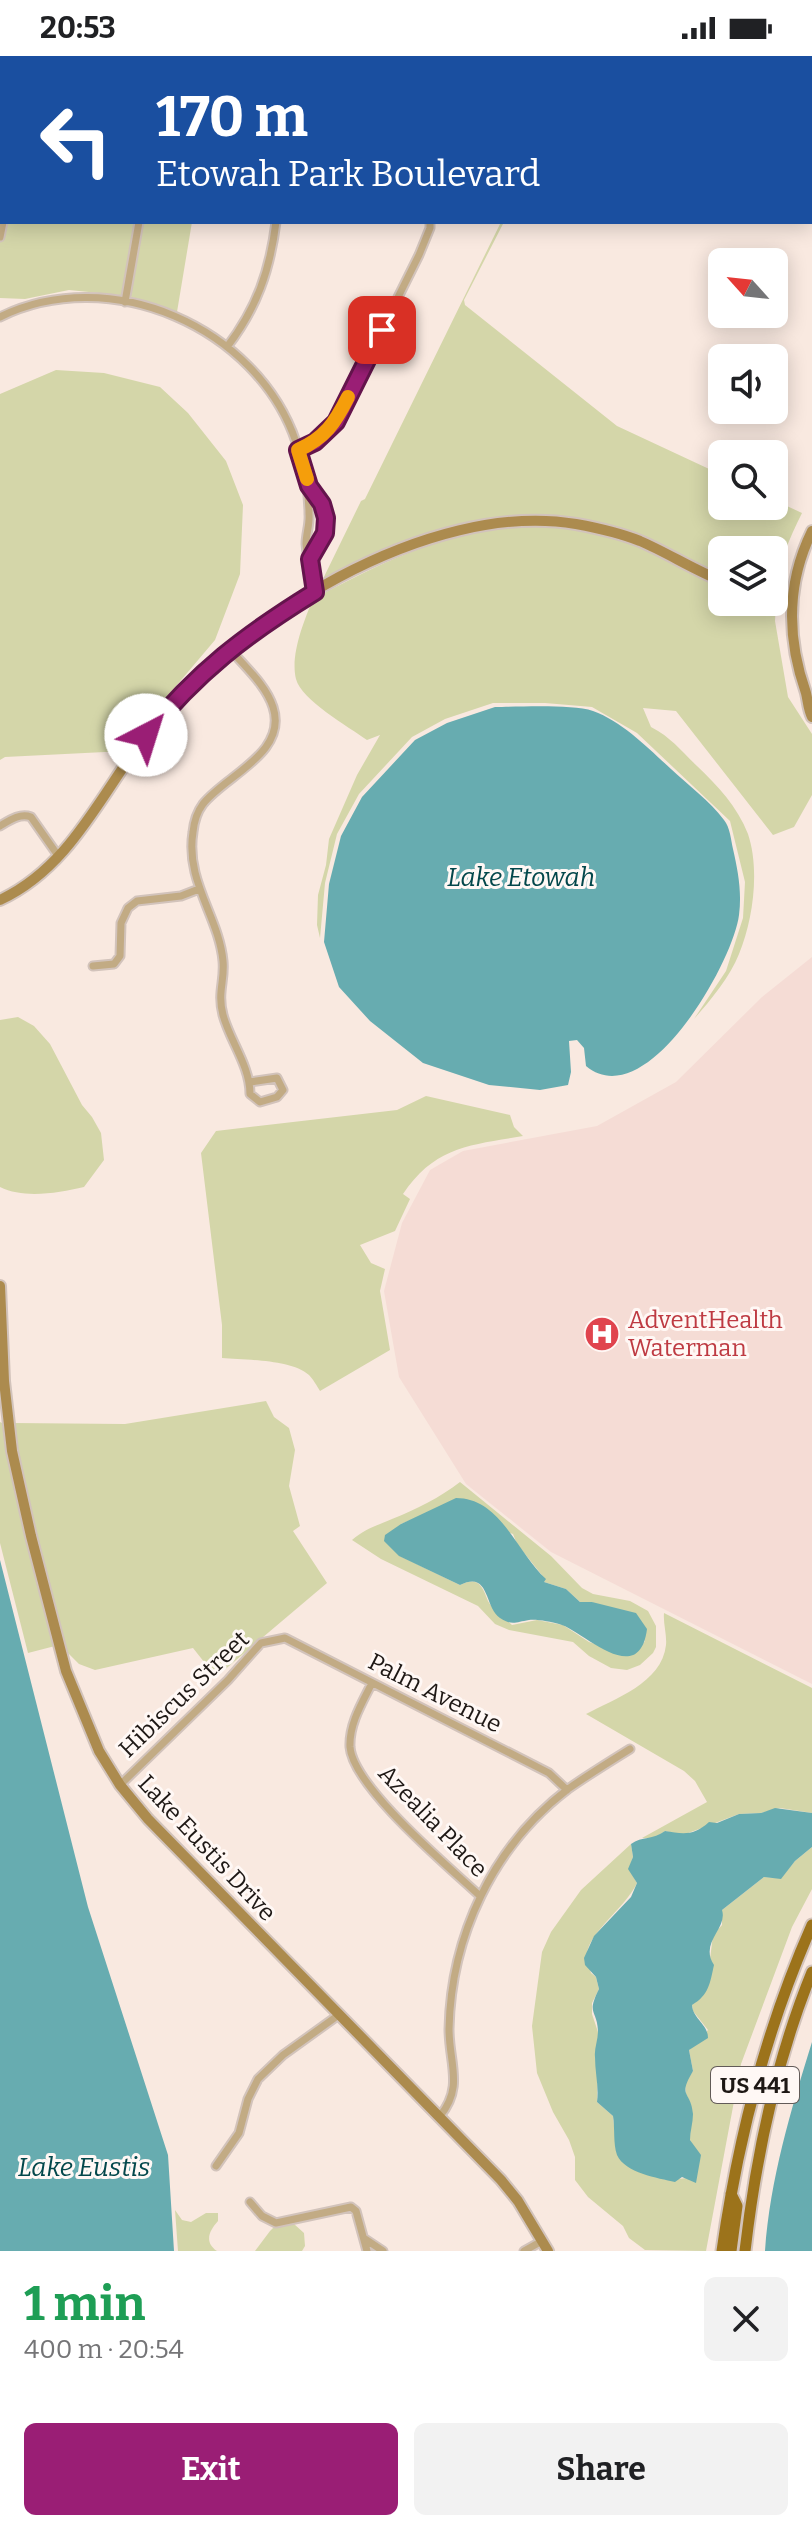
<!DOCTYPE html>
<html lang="en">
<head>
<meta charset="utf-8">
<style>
	:root { --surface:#fff; --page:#f2f2f2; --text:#202124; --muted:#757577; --accent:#9a1e75 }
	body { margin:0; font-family:Bitter,serif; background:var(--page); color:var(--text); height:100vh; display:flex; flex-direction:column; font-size:30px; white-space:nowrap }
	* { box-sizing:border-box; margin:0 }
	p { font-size:26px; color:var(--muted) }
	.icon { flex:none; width:44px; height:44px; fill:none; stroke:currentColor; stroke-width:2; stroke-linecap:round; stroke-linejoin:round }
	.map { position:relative; height:2195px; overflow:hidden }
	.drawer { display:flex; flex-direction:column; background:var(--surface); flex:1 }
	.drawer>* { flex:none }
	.hud { position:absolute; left:0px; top:0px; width:812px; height:168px; box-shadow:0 4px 20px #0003; background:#1a4fa0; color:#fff; overflow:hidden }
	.needle { width:52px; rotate:297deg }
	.fabs { position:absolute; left:708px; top:192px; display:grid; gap:16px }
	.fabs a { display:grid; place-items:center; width:80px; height:80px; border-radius:12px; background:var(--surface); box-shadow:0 4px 20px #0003; font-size:40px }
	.pin { position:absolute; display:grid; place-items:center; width:68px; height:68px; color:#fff; margin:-34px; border-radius:16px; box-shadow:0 4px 12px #0006 }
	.me { position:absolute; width:88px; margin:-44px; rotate:40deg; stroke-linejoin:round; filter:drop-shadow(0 0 6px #0008) }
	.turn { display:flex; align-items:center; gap:28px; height:168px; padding:0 24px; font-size:36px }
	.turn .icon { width:104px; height:104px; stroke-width:2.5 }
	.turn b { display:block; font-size:56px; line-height:68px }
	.round { display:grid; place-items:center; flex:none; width:84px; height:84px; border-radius:12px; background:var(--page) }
	.overview { display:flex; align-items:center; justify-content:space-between; height:136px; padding:0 24px }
	h1 { font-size:48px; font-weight:700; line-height:60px; color:#1e9e55 }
	.button { display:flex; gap:16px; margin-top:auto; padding:16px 24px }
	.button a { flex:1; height:92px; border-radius:12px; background:var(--accent); color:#fff; font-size:32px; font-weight:700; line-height:92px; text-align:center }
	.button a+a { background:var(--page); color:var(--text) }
	.status { display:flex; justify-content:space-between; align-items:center; height:56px; padding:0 40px; background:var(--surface); direction:ltr }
	.status svg { height:22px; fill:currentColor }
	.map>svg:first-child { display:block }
	.medical { fill:#f5dcd5 }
	.green { fill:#d4d6a9; fill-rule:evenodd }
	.water { fill:#67acb0 }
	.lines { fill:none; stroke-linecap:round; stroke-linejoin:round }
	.street-casing { stroke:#d2c3bb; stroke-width:11 }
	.secondary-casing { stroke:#d2c3bb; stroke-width:14 }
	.primary-casing { stroke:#d2c3bb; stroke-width:15 }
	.street { stroke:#c2ab84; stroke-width:7 }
	.secondary { stroke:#ac8b4e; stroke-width:10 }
	.primary { stroke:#9c731b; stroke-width:11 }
	.route-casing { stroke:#64144c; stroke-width:20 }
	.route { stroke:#9a1e75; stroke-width:14 }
	.slow { stroke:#f59e0b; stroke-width:14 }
	.labels { text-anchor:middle; stroke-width:6; stroke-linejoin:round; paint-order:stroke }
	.shield { fill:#fff8f5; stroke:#625b58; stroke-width:2 }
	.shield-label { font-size:22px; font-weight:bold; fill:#1e1815 }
	.health-label { font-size:24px; fill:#be3a42; stroke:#fff8f5; text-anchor:start }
	.street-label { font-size:24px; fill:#1e1815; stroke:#fff8f5 }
	.water-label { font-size:26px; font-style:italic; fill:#03474b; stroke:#fff8f5 }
</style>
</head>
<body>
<div class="status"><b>20:53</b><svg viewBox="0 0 49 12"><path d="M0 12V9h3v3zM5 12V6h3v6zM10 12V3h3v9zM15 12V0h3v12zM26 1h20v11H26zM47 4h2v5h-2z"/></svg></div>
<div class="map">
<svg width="812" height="2195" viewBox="0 0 812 2195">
	<rect width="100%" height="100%" fill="#f9e9e0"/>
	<path class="medical" d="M812,901V1628L551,1496L466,1428L399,1321L384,1235L402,1167L430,1114L463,1095L597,1070L676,1026L762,941Z"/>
	<path class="green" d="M0,0H812V100L810,2H2V166H192L177,256L129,240L69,234L25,243L0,242Z
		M501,166H504L464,244L465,249L617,370L722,419V450H774V444L802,457C789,483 778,508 776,538L774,537V494H722V521C694,509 669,491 640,480C629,476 616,474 605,471C495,443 417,478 321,527L361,445L365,443Z
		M56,314L104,317L160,331L188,357L226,405L243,449L240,518L215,584L160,649L125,695L5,701L0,704V338Z
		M544,469L608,479L637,488L722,530V546L776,547L775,565L788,641L812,678V739L794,771L773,779L676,655L643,652L651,671C672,682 680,694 697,710C718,730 737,750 748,778C760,814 753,864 739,898C730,921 710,945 694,963L726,915L743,862L745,826L730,765L637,677L592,651L545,647H493L445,663L412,681L359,738L337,778L325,827L320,882L317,869L318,839L326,809L329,783L357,719L380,679L367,684C349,671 301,644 296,623C290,599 304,565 313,543C392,501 452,471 544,469Z
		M18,961L34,970L50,988L82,1049L92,1061L101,1077L104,1104L84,1131C58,1137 24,1143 0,1131V964Z
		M426,1040L510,1059L514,1071L523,1080C471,1089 435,1090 403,1138L410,1143L395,1175L360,1189L371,1207L385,1213L380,1235L390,1294L320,1335C317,1330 313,1323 309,1319C291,1303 245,1304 222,1302V1269L201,1097L216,1075L397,1054Z
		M266,1345L274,1361L289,1372L295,1394L289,1430L300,1470L293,1475L327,1527L216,1621L193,1592L95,1614L79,1608L66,1595L36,1480L12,1367L125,1368Z
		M0,1366L2,1367L26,1481L55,1590L28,1597L0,1487Z
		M460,1426L551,1500L582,1532L593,1538L630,1545L648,1555L656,1570V1591L653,1597L640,1609L627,1614L611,1612L589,1600L573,1586L509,1574L495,1568L478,1550L381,1503L352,1484C366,1472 376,1470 392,1463C415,1454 441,1441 460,1426ZM437,1453L513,1478L517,1488L545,1523L544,1526L566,1533L580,1546H592L645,1585L638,1594L629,1599L589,1586L563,1569L537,1564L512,1569C505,1562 492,1553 488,1545C482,1529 478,1520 460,1529L400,1500L401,1468Z
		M664,1557L812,1632V1757L780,1752L761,1757L739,1758L683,1779L665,1775L655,1782H642L707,1746L695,1725L684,1715L586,1658C614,1643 662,1627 666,1589C667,1579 663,1567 664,1557Z
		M631,1788L633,1801L629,1813L637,1827C626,1851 589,1876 587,1898C586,1904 590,1912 591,1917L596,1921L599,1933L592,1947V1958L598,1976L597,2046L613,2060L616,2089L653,2120L667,2124L687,2122L695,2094L690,2084L691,2049L686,2038L685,2026L693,2015L689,1994L708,1974L693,1955L692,1949L710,1903L713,1879L722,1869V1854L764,1821L781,1822L795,1805L812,1791V1833L792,1871L741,2008L706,2195L645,2194L629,2182L623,2170L588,2141L575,2124V2101L569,2084L553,2056L537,2017L532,1970L542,1896L551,1876L581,1834Z
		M175,2154L182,2164L191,2166L206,2157H218V2165C209,2175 204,2186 217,2195H178Z
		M280,2165L294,2168L304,2177L305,2190L302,2195H255L270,2175Z"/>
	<path class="water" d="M495,651C519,651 571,648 593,655C623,666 648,692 671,713C688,729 710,745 724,764C730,771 731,784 733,793C738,815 742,836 739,859C733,907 646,1060 586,1010L584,992L577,984L569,985L571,1016L568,1029L540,1034L489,1029L423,1007L370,965L339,931L324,886L329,828L341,780L362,741L415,684L447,667Z
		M456,1442C501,1442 517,1497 546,1523L544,1526L566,1533L580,1546H592L636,1557L647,1573C639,1635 581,1573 559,1568C551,1566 537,1563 529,1564C516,1566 512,1570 500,1562C484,1551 490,1514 460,1529L399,1500L384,1485L385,1479L401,1468Z
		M0,1504L88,1851L168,2099L174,2195H0Z
		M775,1752L812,1757V1791L795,1805L781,1823L764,1821L722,1854C728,1873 699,1886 714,1909C710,1927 709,1939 692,1949C693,1963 708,1968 708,1982L689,1994L693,2015C677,2042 691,2034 693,2058C693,2067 690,2075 690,2084L701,2099L696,2127L682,2121L675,2126C658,2122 625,2117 617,2099C613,2088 615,2071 613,2060L597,2046C599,2030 595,2017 595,2001C594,1993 598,1984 598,1975C597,1953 586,1959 599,1933L596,1921L585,1909L584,1902L594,1880L631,1841L637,1827L628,1813L633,1801L631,1788C642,1780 653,1784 665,1775C683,1778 694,1780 709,1766L717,1767L739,1758L761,1757Z
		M812,1986V2195H765C770,2123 791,2054 812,1986Z"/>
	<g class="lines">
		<defs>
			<path id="street" d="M357,0L358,2
				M0,67H2
				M0,181L3,166
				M125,246L139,166
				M0,261C110,207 257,271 296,386C304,411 309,432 309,458C310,468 306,478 306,488C307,503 312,521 315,536
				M227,291C257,252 270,214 276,166
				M298,394L315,386L336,366L419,199L430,172V166
				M309,430C333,452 328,480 310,503
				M230,593C245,611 266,629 273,651C288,697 226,719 203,748C197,756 194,766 193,776C185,825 219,861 223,905C225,925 217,936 223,959C230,985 250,1010 250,1038L260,1046L277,1041L283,1034L277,1022L250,1026
				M0,770C10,764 20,757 31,761L59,801
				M93,910L114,908L120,900L121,867L128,852L137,845L181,840L199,833
				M372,1627C362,1647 349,1668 350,1691C353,1731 449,1811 480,1840
				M120,1729L228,1624L261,1587L285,1582L549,1717L567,1734
				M440,2060C464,2031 449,2007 449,1973C451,1880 493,1790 568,1733C588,1719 609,1706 630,1693
				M216,2110L239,2077L248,2043L258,2023L283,1999L340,1958
				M250,2146L262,2160L276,2167L351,2151L356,2155L367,2195
				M365,2183L383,2195
				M524,2195L542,2185"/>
			<path id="secondary" d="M812,475C786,528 787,583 806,637C808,645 808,653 812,661
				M774,542L791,547
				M0,844C71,811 101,737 147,678C233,565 429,443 576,468C598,472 620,477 640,485C668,497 694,514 722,525
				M0,1230L4,1325L12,1395L31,1480L66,1615L99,1695L120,1729L148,1763L501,2124L518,2145L548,2195"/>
			<path id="primary" d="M731,2138L737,2150L731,2195
				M722,2195C738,2082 766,1973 812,1869
				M745,2195C756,2100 776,2004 812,1916"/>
		</defs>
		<use href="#street" class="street-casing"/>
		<use href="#secondary" class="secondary-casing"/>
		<use href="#primary" class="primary-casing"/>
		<use href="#street" class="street"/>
		<use href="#secondary" class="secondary"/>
		<use href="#primary" class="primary"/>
	</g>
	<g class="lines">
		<defs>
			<path id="route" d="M146,679C197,616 245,579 315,536L310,503L325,477L326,462L322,448L309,430L298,394L315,386L336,366L382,274"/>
		</defs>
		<use href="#route" class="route-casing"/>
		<use href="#route" class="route"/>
		<path class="slow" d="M307,423L298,394C325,382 335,367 348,341"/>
	</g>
	<defs>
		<symbol id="hospital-disc" viewBox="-11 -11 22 22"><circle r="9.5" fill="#e0444e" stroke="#fff8f5"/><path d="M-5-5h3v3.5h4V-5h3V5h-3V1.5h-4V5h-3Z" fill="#fff"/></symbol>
	</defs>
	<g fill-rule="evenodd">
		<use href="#hospital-disc" x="582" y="1258" width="40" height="40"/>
	</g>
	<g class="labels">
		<rect class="shield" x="711" y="2011" width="88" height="36" rx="6"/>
		<g class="shield-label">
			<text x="755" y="2037">US 441</text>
		</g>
		<g class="health-label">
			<text x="628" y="1272">AdventHealth<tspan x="628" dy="28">Waterman</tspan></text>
		</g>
		<g class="street-label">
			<text transform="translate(435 1637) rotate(27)" y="8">Palm Avenue</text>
			<text transform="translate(184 1638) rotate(-44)" y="8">Hibiscus Street</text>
			<text transform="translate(433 1765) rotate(46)" y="8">Azealia Place</text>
			<text transform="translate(207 1792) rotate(47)" y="8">Lake Eustis Drive</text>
		</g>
		<g class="water-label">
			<text x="521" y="830">Lake Etowah</text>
			<text x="84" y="2120">Lake Eustis</text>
		</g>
	</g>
</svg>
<div class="fabs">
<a><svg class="needle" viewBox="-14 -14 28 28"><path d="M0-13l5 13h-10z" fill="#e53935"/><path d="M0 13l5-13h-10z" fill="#757577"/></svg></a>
<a><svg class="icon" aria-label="sound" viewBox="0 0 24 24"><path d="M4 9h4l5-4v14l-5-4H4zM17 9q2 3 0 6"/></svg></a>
<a><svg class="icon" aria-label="search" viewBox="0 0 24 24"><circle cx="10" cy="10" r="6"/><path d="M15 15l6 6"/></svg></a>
<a><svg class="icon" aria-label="layers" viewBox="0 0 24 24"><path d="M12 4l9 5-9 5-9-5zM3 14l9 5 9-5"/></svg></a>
</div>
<div class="pin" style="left:382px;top:274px;background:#d93025"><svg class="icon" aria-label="arrive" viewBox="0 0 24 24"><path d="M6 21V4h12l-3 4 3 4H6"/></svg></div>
<svg class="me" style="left:146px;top:679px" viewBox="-20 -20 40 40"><circle r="19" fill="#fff"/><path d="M0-13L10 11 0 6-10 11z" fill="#9a1e75"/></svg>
<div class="hud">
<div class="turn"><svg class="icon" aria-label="left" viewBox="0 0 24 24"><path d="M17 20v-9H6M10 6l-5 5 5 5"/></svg><div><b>170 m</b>Etowah Park Boulevard</div></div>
</div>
</div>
<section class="drawer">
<div class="overview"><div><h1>1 min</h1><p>400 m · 20:54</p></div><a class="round"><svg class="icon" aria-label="close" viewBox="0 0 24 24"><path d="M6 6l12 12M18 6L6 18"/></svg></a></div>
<div class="button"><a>Exit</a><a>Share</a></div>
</section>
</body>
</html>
